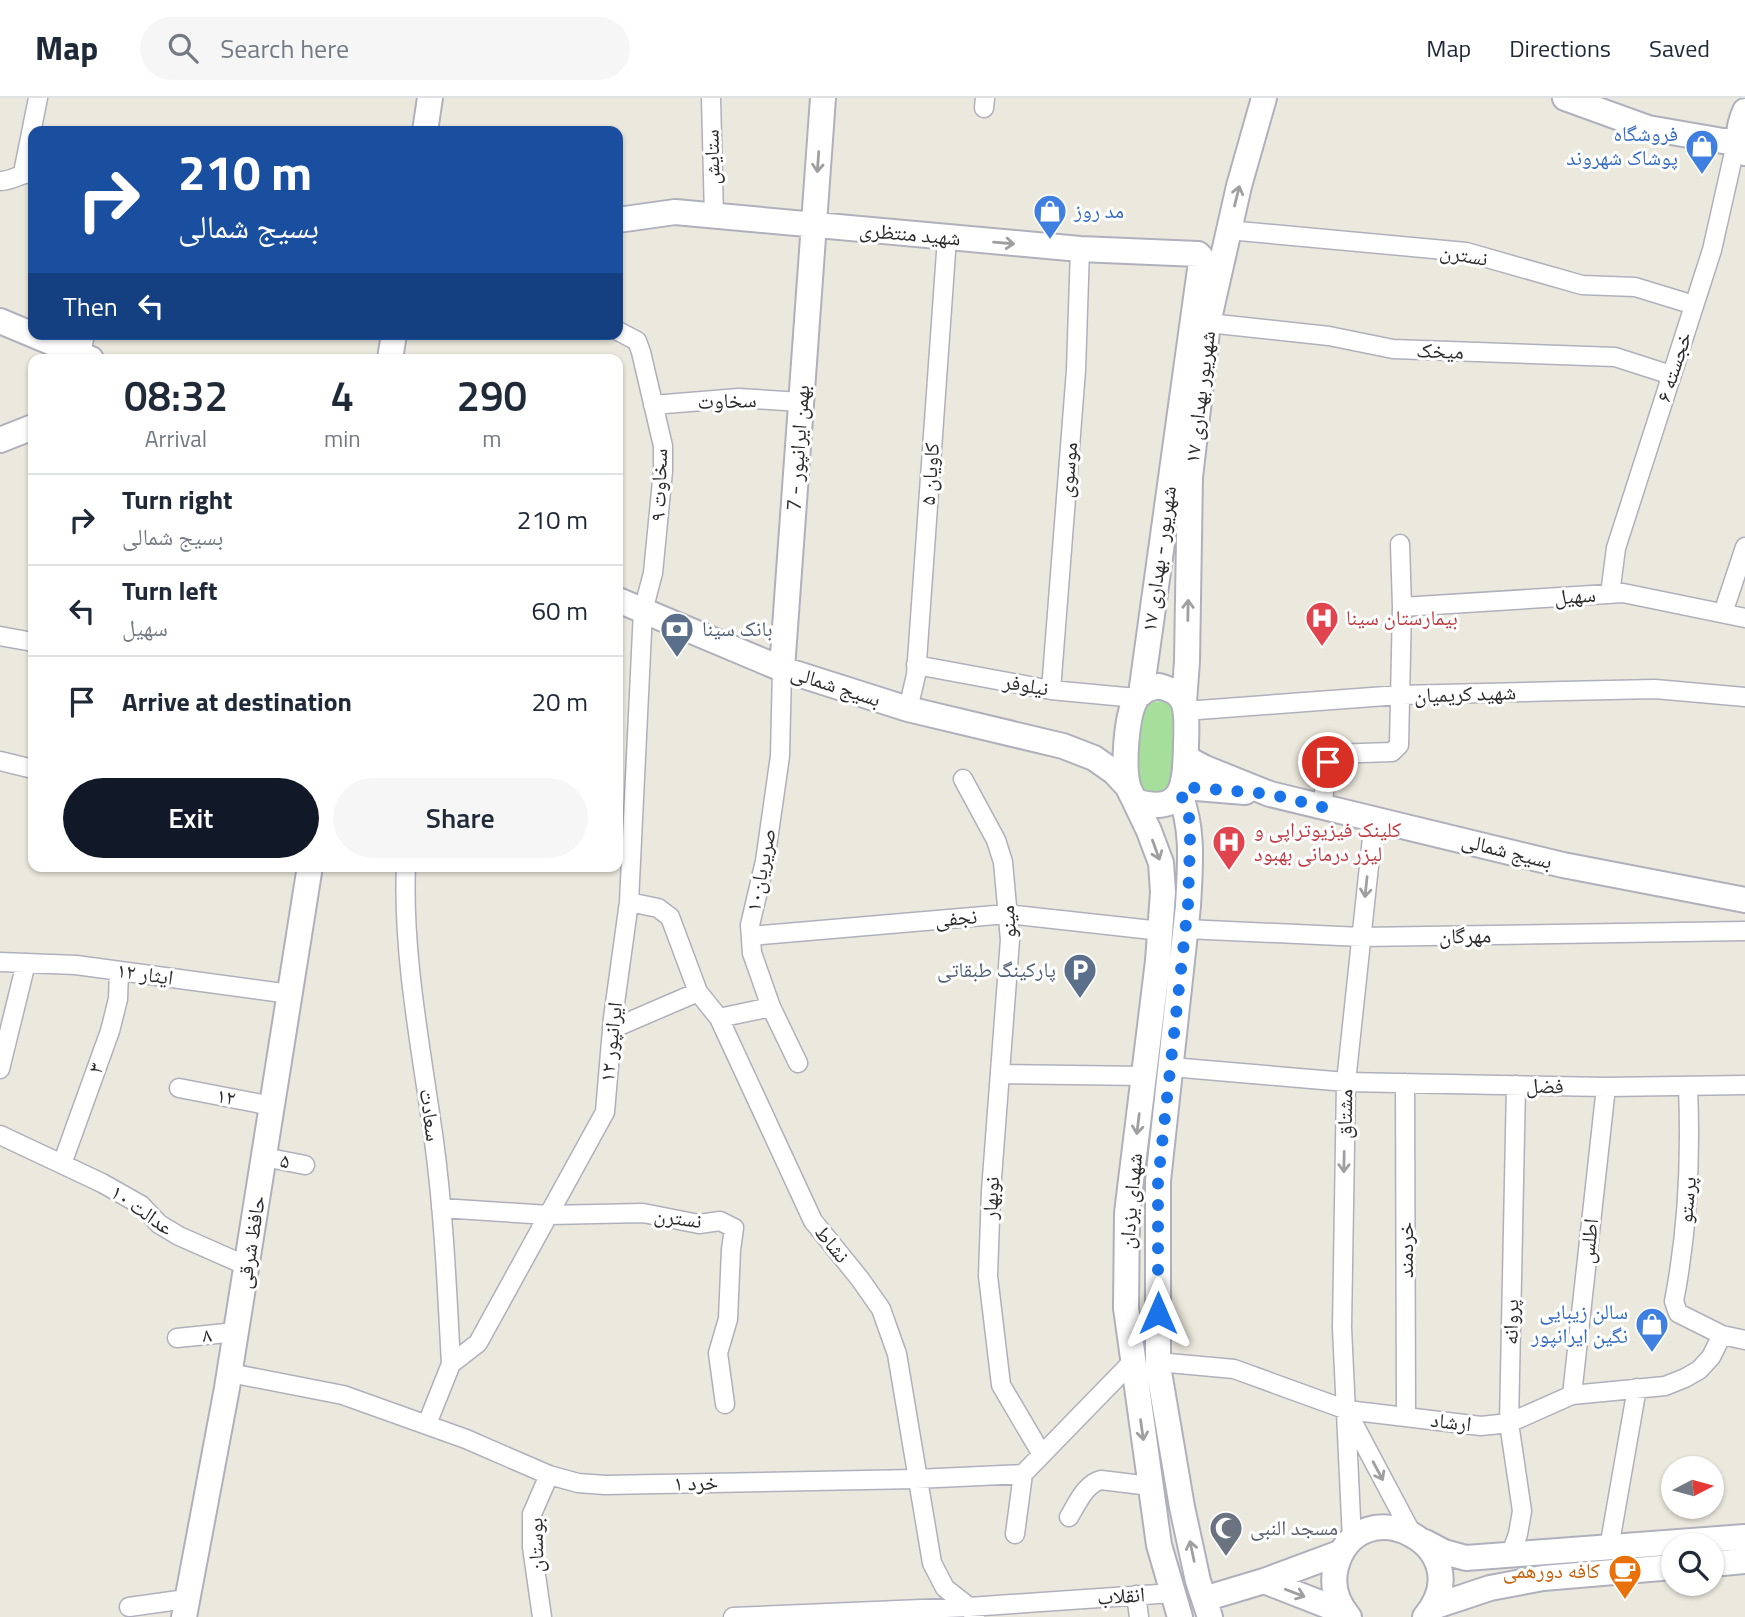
<!DOCTYPE html>
<html lang="en">
<head>
<meta charset="utf-8">
<style>
	:root { --surface:#fff; --page:#f6f6f7; --text:#1f2937; --muted:#747a83; --line:#e0e1e3; --accent:#111827 }
	body { margin:0; font-family:"Titillium Web","Noto Naskh Arabic",sans-serif; background:var(--page); color:var(--text); height:100vh; display:flex; flex-direction:column; font-size:26px; white-space:nowrap }
	* { box-sizing:border-box; margin:0 }
	p { font-size:23px; color:var(--muted) }
	.icon { flex:none; width:38px; height:38px; fill:none; stroke:currentColor; stroke-width:2; stroke-linecap:round; stroke-linejoin:round }
	.map { position:relative; flex:1; overflow:hidden }
	.panel { position:absolute; left:28px; top:256px; width:595px; height:518px; display:flex; flex-direction:column; background:var(--surface); border-radius:14px; box-shadow:0 2px 5px #0004 }
	.panel>* { flex:none }
	.guide { position:absolute; left:28px; top:28px; width:595px; height:214px; border-radius:14px; box-shadow:0 2px 5px #0004; background:#1a4fa0; color:#fff; overflow:hidden }
	.needle { width:46px; rotate:84deg }
	.buttons { position:absolute; left:1661px; top:1358px; display:grid; gap:14px }
	.buttons a { display:grid; place-items:center; width:63px; height:63px; border-radius:50%; background:var(--surface); box-shadow:0 2px 5px #0004; font-size:35px }
	.pin { position:absolute; display:grid; place-items:center; width:60px; height:60px; color:#fff; margin:-30px; border:4px solid #fff; border-radius:50%; box-shadow:0 2px 7px #0007 }
	.me { position:absolute; width:77px; margin:-38px; rotate:0deg; stroke-linejoin:round; filter:drop-shadow(0 0 5px #0008) }
	.turn { display:flex; align-items:center; gap:24px; height:147px; padding:0 35px; font-size:32px }
	.turn .icon { width:91px; height:91px; stroke-width:2.5 }
	.turn b { display:block; font-size:49px; line-height:60px }
	.then { display:flex; align-items:center; height:66px; padding:0 35px; background:#0003; gap:14px; font-size:26px }
	.eta { display:flex; justify-content:space-evenly; align-items:center; height:119px; text-align:center }
	.eta b { font-size:42px; font-weight:600; line-height:49px }
	.action { display:flex; gap:14px; margin-top:auto; padding:14px 35px }
	.action a { flex:1; height:80px; border-radius:42px; background:var(--accent); color:#fff; font-size:28px; font-weight:600; line-height:80px; text-align:center }
	.action a+a { background:var(--page); color:var(--text) }
	ul { padding:0; list-style:none }
	li { display:flex; align-items:center; gap:21px; height:91px; padding:0 35px; border-top:2px solid var(--line) }
	li div { flex:1 }
	li b { display:block; font-size:26px }
	li em { font-style:normal }
	header { display:flex; align-items:center; gap:42px; box-sizing:border-box; height:98px; padding:0 35px; background:var(--surface); border-bottom:2px solid var(--line) }
	header strong { font-size:33px }
	nav { display:flex; gap:38px; margin-inline-start:auto; font-size:24px }
	.search { width:490px; height:63px; background:var(--page); display:flex; align-items:center; gap:18px; box-sizing:border-box; padding:0 24px; border-radius:38px; color:var(--muted); font-size:26px }
	.map>svg:first-child { display:block }
	.green { fill:#a6df9c }
	.lines { fill:none; stroke-linecap:round; stroke-linejoin:round }
	.street-casing { stroke:#b0b0bd; stroke-width:21 }
	.secondary-casing { stroke:#b0b0bd; stroke-width:28 }
	.street { stroke:#fff; stroke-width:18 }
	.secondary { stroke:#fff; stroke-width:24 }
	.oneway { stroke:#9f9f9f }
	.route { stroke:#1a73e8; stroke-width:12; stroke-dasharray:0 21.6 }
	.labels { text-anchor:middle; stroke-width:6; stroke-linejoin:round; paint-order:stroke }
	.shop-label { font-size:21px; fill:#366cbe; stroke:#fff; text-anchor:end }
	.street-label { font-size:21px; fill:#2a2a2a; stroke:#fff }
	.health-label { font-size:21px; fill:#be3a42; stroke:#fff; text-anchor:start }
	.service-label { font-size:21px; fill:#4e5e75; stroke:#fff; text-anchor:start }
	.worship-label { font-size:21px; fill:#5b616d; stroke:#fff; text-anchor:start }
	.food-label { font-size:21px; fill:#c56008; stroke:#fff; text-anchor:end }
</style>
</head>
<body>
<header>
<strong>Map</strong>
<div class="search"><svg class="icon" aria-label="search" viewBox="0 0 24 24"><circle cx="10" cy="10" r="6"/><path d="M15 15l6 6"/></svg>Search here</div>
<nav><a>Map</a><a>Directions</a><a>Saved</a></nav>
</header>
<div class="map">
<svg width="1745" height="1519" viewBox="0 0 1745 1519">
	<rect width="100%" height="100%" fill="#ebe8dd"/>
	<path class="green" d="M1161,603L1174,606L1177,675L1169,690L1160,696L1147,694L1137,684C1137,658 1135,630 1147,605Z"/>
	<g class="lines">
		<defs>
			<path id="street" d="M711,0L714,119
				M984,10L985,0
				M23,75L38,0
				M0,83C13,83 20,75 32,75
				M1228,132L1466,154L1582,187L1635,189L1694,207
				M1208,225L1329,238L1393,251L1615,259L1671,277
				M81,257L85,236
				M653,307L739,300L801,304
				M1610,496L1616,450L1712,152L1737,41
				M1402,509L1623,495L1745,520
				M1723,515L1745,449
				M0,538L33,544
				M916,567L1051,592L1136,600
				M782,571L780,658L765,763L750,827L752,855L771,909L798,965
				M1051,592L1076,272L1080,151
				M908,611L916,577L947,140
				M1185,613L1399,597L1563,593L1655,591L1745,599
				M0,663L33,671
				M963,681L996,742L1003,764L1010,842L991,1093L988,1178L1001,1287L1041,1355
				M1322,709L1328,664L1332,656L1392,654L1399,647L1402,509L1400,446
				M406,768C402,857 422,955 434,1043C444,1117 447,1192 451,1266
				M629,804L658,810L670,819L698,894L719,920L813,1123L860,1181L881,1211L897,1256L932,1465L945,1490L969,1509L975,1519
				M1186,831L1361,839L1745,833
				M751,838L1007,816L1161,833
				M0,864L76,867L290,896
				M719,920L771,909
				M612,931L698,894
				M1171,969L1346,984L1606,989L1745,987
				M0,971L26,865
				M1000,976L1144,978
				M1405,985L1406,1318
				M1688,989C1691,1061 1688,1132 1674,1203L1678,1215L1722,1237L1745,1242
				M179,990L272,1008
				M0,1037L102,1085L141,1107L159,1126L179,1138L247,1168
				M264,1059L305,1067
				M62,1066L110,933L118,901L119,873
				M441,1110L548,1117L643,1115L699,1126L720,1123L734,1130L731,1152L728,1221L718,1255L725,1306
				M177,1240L236,1234
				M1158,1264L1234,1271L1347,1312L1481,1328L1509,1325L1572,1297L1665,1288L1685,1280L1699,1272L1711,1259L1722,1237
				M230,1275L343,1297L466,1341L549,1377L578,1385L605,1387L916,1381L1023,1376L1132,1264
				M1572,1297L1606,989
				M1350,1319L1411,1434
				M427,1326L451,1266L478,1245L605,1014L613,920L629,804L643,513L653,475L663,373V348L641,254L637,243L618,233
				M1069,1419C1077,1406 1085,1386 1101,1382L1150,1388
				M1015,1436L1023,1376
				M1352,1442L1342,1230L1346,984L1374,721
				M1609,1450L1637,1290
				M1510,1458L1518,1436L1522,1413L1509,1325L1516,987
				M1136,1497L1139,1519
				M129,1509L186,1501
				M542,1519L532,1449V1416L549,1377
				M733,1519L969,1509L1173,1495"/>
			<path id="secondary" d="M1565,0L1648,30L1723,43L1737,41
				M425,33L430,0
				M1745,55C1737,40 1738,29 1745,13
				M618,122L675,114L1080,151L1198,156L1201,159V164L1141,596
				M0,223L91,261
				M390,261L394,236
				M0,342L33,329
				M618,502L782,571L908,611L1063,648L1094,660L1114,674L1128,689L1149,733L1161,765L1163,794L1158,863L1127,1115L1126,1210L1159,1447L1180,1519
				M782,571L823,0
				M1159,588C1169,591 1180,594 1184,606C1188,619 1186,636 1186,649C1185,688 1183,718 1135,703C1132,698 1129,693 1128,688C1123,669 1126,618 1136,601C1140,593 1150,590 1159,588Z
				M1184,604L1187,563L1190,379L1208,225L1239,88L1264,0
				M1186,660L1205,670L1270,696L1563,767L1745,802
				M1184,689L1245,694
				M1180,696C1194,733 1190,769 1188,808L1158,1083V1268L1182,1409L1198,1483L1210,1519
				M1425,1444L1444,1454L1466,1460L1745,1439
				M1342,1454L1264,1483L1346,1515
				M1712,1466L1745,1463
				M1204,1501L1264,1483
				M1433,1509L1490,1490L1543,1480L1673,1469
				M184,1519L227,1290L310,768
				M1349,1519C1337,1505 1331,1488 1336,1469C1358,1386 1484,1448 1425,1519"/>
		</defs>
		<use href="#street" class="street-casing"/>
		<use href="#secondary" class="secondary-casing"/>
		<use href="#street" class="street"/>
		<use href="#secondary" class="secondary"/>
	</g>
	<defs><path id="oneway-shaft" d="M-6 0H5M1.5-3L5.5 0L1.5 3" fill="none" stroke-width="1.6" stroke-linecap="round" stroke-linejoin="round" transform="scale(1.75)"/></defs>
	<g class="oneway">
		<use href="#oneway-shaft" transform="translate(818 64) rotate(94)"/>
		<use href="#oneway-shaft" transform="translate(1237 98) rotate(-76)"/>
		<use href="#oneway-shaft" transform="translate(1004 145) rotate(5)"/>
		<use href="#oneway-shaft" transform="translate(1188 512) rotate(-89)"/>
		<use href="#oneway-shaft" transform="translate(1156 752) rotate(70)"/>
		<use href="#oneway-shaft" transform="translate(1366 789) rotate(96)"/>
		<use href="#oneway-shaft" transform="translate(1138 1026) rotate(97)"/>
		<use href="#oneway-shaft" transform="translate(1344 1064) rotate(91)"/>
		<use href="#oneway-shaft" transform="translate(1142 1332) rotate(82)"/>
		<use href="#oneway-shaft" transform="translate(1378 1373) rotate(62)"/>
		<use href="#oneway-shaft" transform="translate(1192 1453) rotate(-102)"/>
		<use href="#oneway-shaft" transform="translate(1295 1495) rotate(21)"/>
	</g>
	<g class="lines">
		<path class="route" d="M1158,1215V1083L1188,807L1190,743L1189,719L1181,696L1184,689L1270,696L1322,709L1328,664"/>
	</g>
	<defs>
		<symbol id="shop-pin" viewBox="-11 -11 22 30"><path d="M0 17L-7.5 6A9.5 9.5 0 1 1 7.5 6Z" fill="#3f7fe0" stroke="#fff"/><path d="M-5-2.5h2.3a2.7 3.5 0 0 1 5.4 0H5L5.5 6h-11ZM-1.5-2.5h3a1.5 2.3 0 0 0-3 0Z" fill="#fff"/></symbol>
		<symbol id="hospital-pin" viewBox="-11 -11 22 30"><path d="M0 17L-7.5 6A9.5 9.5 0 1 1 7.5 6Z" fill="#e0444e" stroke="#fff"/><path d="M-5-5h3v3.5h4V-5h3V5h-3V1.5h-4V5h-3Z" fill="#fff"/></symbol>
		<symbol id="bank-pin" viewBox="-11 -11 22 30"><path d="M0 17L-7.5 6A9.5 9.5 0 1 1 7.5 6Z" fill="#5c6f8a" stroke="#fff"/><path d="M-6-4H6V4H-6ZM0-2.3a2.3 2.3 0 1 0 0 4.6a2.3 2.3 0 1 0 0-4.6Z" fill="#fff"/></symbol>
		<symbol id="parking-pin" viewBox="-11 -11 22 30"><path d="M0 17L-7.5 6A9.5 9.5 0 1 1 7.5 6Z" fill="#5c6f8a" stroke="#fff"/><path d="M-3.5-5.5H1a3.5 3.5 0 0 1 0 7H-1V5.5H-3.5ZM-1-3.4V-.6H.8a1.4 1.4 0 0 0 0-2.8Z" fill="#fff"/></symbol>
		<symbol id="mosque-pin" viewBox="-11 -11 22 30"><path d="M0 17L-7.5 6A9.5 9.5 0 1 1 7.5 6Z" fill="#6b7280" stroke="#fff"/><path d="M3.5-4.9A6 6 0 1 0 3.5 4.9A5 5 0 1 1 3.5-4.9Z" fill="#fff"/></symbol>
		<symbol id="cafe-pin" viewBox="-11 -11 22 30"><path d="M0 17L-7.5 6A9.5 9.5 0 1 1 7.5 6Z" fill="#e8710a" stroke="#fff"/><path d="M-5.5-4.5H6V0H3Q3 3.5 0 3.5H-2.5Q-5.5 3.5-5.5 0ZM3-3.2v2h1.7v-2ZM-6 4.5H4V6H-6Z" fill="#fff"/></symbol>
	</defs>
	<g fill-rule="evenodd">
		<use href="#shop-pin" x="1683" y="29" width="38" height="52"/>
		<use href="#shop-pin" x="1031" y="94" width="38" height="52"/>
		<use href="#hospital-pin" x="1303" y="501" width="38" height="52"/>
		<use href="#bank-pin" x="658" y="512" width="38" height="52"/>
		<use href="#hospital-pin" x="1210" y="725" width="38" height="52"/>
		<use href="#parking-pin" x="1061" y="853" width="38" height="52"/>
		<use href="#shop-pin" x="1633" y="1207" width="38" height="52"/>
		<use href="#mosque-pin" x="1207" y="1411" width="38" height="52"/>
		<use href="#cafe-pin" x="1606" y="1454" width="38" height="52"/>
	</g>
	<g class="labels">
		<g class="shop-label">
			<text x="1678" y="43">فروشگاه‌<tspan x="1678" dy="24">پوشاک شهروند</tspan></text>
			<text x="1074" y="120" text-anchor="start">مد روز</text>
			<text x="1628" y="1221">سالن زیبایی<tspan x="1628" dy="24">نگین ایرانپور</tspan></text>
		</g>
		<g class="street-label">
			<text transform="translate(712 59) rotate(-91)" y="7">ستایش</text>
			<text transform="translate(910 136) rotate(5)" y="7">شهید منتظری</text>
			<text transform="translate(1464 157) rotate(10)" y="7">نسترن</text>
			<text transform="translate(1440 253) rotate(2)" y="7">میخک</text>
			<text transform="translate(1674 269) rotate(-72)" y="7">خجسته ۶</text>
			<text transform="translate(1200 299) rotate(-83)" y="7">۱۷ شهریور بهداری</text>
			<text transform="translate(727 303) rotate(-2)" y="7">سخاوت</text>
			<text transform="translate(798 350) rotate(-86)" y="7">بهمن ایرانپور - 7</text>
			<text transform="translate(1068 372) rotate(-85)" y="7">موسوی</text>
			<text transform="translate(930 376) rotate(-86)" y="7">کاویان ۵</text>
			<text transform="translate(659 387) rotate(-88)" y="7">سخاوت ۹</text>
			<text transform="translate(1159 461) rotate(-82)" y="7">۱۷ شهریور - بهداری</text>
			<text transform="translate(1575 498) rotate(-4)" y="7">سهیل</text>
			<text transform="translate(1026 587) rotate(10)" y="7">نیلوفر</text>
			<text transform="translate(836 588) rotate(18)" y="7">بسیج شمالی</text>
			<text transform="translate(1465 596) rotate(-2)" y="7">شهید کریمیان</text>
			<text transform="translate(1507 753) rotate(14)" y="7">بسیج شمالی</text>
			<text transform="translate(761 772) rotate(-79)" y="7">صریریان۱۰</text>
			<text transform="translate(956 820) rotate(-5)" y="7">نجفی</text>
			<text transform="translate(1008 824) rotate(-94)" y="7">مینو</text>
			<text transform="translate(1465 838) rotate(-1)" y="7">مهرگان</text>
			<text transform="translate(145 876) rotate(8)" y="7">ایثار ۱۲</text>
			<text transform="translate(611 944) rotate(-84)" y="7">ایرانپور ۱۲</text>
			<text transform="translate(96 970) rotate(-69)" y="7">۳</text>
			<text transform="translate(1545 988) rotate(1)" y="7">فضل</text>
			<text transform="translate(226 999) rotate(11)" y="7">۱۲</text>
			<text transform="translate(1345 1016) rotate(-89)" y="7">مشتاق</text>
			<text transform="translate(430 1017) rotate(82)" y="7">سعادت</text>
			<text transform="translate(285 1063) rotate(12)" y="7">۵</text>
			<text transform="translate(991 1100) rotate(-87)" y="7">نوبهار</text>
			<text transform="translate(1687 1102) rotate(-85)" y="7">پرستو</text>
			<text transform="translate(1131 1103) rotate(-85)" y="7">شهدای یزدان</text>
			<text transform="translate(142 1112) rotate(35)" y="7">عدالت ۱۰</text>
			<text transform="translate(678 1120) rotate(8)" y="7">نسترن</text>
			<text transform="translate(1589 1143) rotate(-84)" y="7">اطلس</text>
			<text transform="translate(251 1144) rotate(-81)" y="7">حافظ شرقی</text>
			<text transform="translate(832 1146) rotate(51)" y="7">نشاط</text>
			<text transform="translate(1406 1152) rotate(-90)" y="7">خردمند</text>
			<text transform="translate(1511 1224) rotate(-89)" y="7">پروانه</text>
			<text transform="translate(207 1237) rotate(-5)" y="7">۸</text>
			<text transform="translate(1451 1324) rotate(7)" y="7">ارشاد</text>
			<text transform="translate(696 1385) rotate(-1)" y="7">خرد ۱</text>
			<text transform="translate(536 1447) rotate(-91)" y="7">بوستان</text>
			<text transform="translate(1121 1498) rotate(-4)" y="7">انقلاب</text>
		</g>
		<g class="health-label">
			<text x="1346" y="527">بیمارستان سینا</text>
			<text x="1254" y="739">کلینک فیزیوتراپی و<tspan x="1254" dy="24">لیزر درمانی بهبود</tspan></text>
		</g>
		<g class="service-label">
			<text x="702" y="538">بانک سینا</text>
			<text x="1056" y="879" text-anchor="end">پارکینگ طبقاتی</text>
		</g>
		<g class="worship-label">
			<text x="1250" y="1437">مسجد النبی</text>
		</g>
		<g class="food-label">
			<text x="1600" y="1480">کافه دورهمی</text>
		</g>
	</g>
</svg>
<div class="buttons">
<a><svg class="needle" viewBox="-14 -14 28 28"><path d="M0-13l5 13h-10z" fill="#e53935"/><path d="M0 13l5-13h-10z" fill="#747a83"/></svg></a>
<a><svg class="icon" aria-label="search" viewBox="0 0 24 24"><circle cx="10" cy="10" r="6"/><path d="M15 15l6 6"/></svg></a>
</div>
<div class="pin" style="left:1328px;top:664px;background:#d93025"><svg class="icon" aria-label="arrive" viewBox="0 0 24 24"><path d="M6 21V4h12l-3 4 3 4H6"/></svg></div>
<svg class="me" style="left:1158px;top:1215px" viewBox="-20 -20 40 40"><path d="M0-17L14 15 0 8-14 15z" fill="#1a73e8" stroke="#fff" stroke-width="4"/></svg>
<div class="guide">
<div class="turn"><svg class="icon" aria-label="right" viewBox="0 0 24 24"><path d="M7 20v-9h11M14 6l5 5-5 5"/></svg><div><b>210 m</b>بسیج شمالی</div></div>
<div class="then">Then<svg class="icon" aria-label="left" viewBox="0 0 24 24"><path d="M17 20v-9H6M10 6l-5 5 5 5"/></svg></div>
</div>
<section class="panel">
<div class="eta">
<div><b>08:32</b><p>Arrival</p></div>
<div><b>4</b><p>min</p></div>
<div><b>290</b><p>m</p></div>
</div>
<ul>
<li><svg class="icon" aria-label="right" viewBox="0 0 24 24"><path d="M7 20v-9h11M14 6l5 5-5 5"/></svg><div><b>Turn right</b><p>بسیج شمالی</p></div><em>210 m</em></li>
<li><svg class="icon" aria-label="left" viewBox="0 0 24 24"><path d="M17 20v-9H6M10 6l-5 5 5 5"/></svg><div><b>Turn left</b><p>سهیل</p></div><em>60 m</em></li>
<li><svg class="icon" aria-label="arrive" viewBox="0 0 24 24"><path d="M6 21V4h12l-3 4 3 4H6"/></svg><div><b>Arrive at destination</b></div><em>20 m</em></li>
</ul>
<div class="action"><a>Exit</a><a>Share</a></div>
</section>
</div>
</body>
</html>
